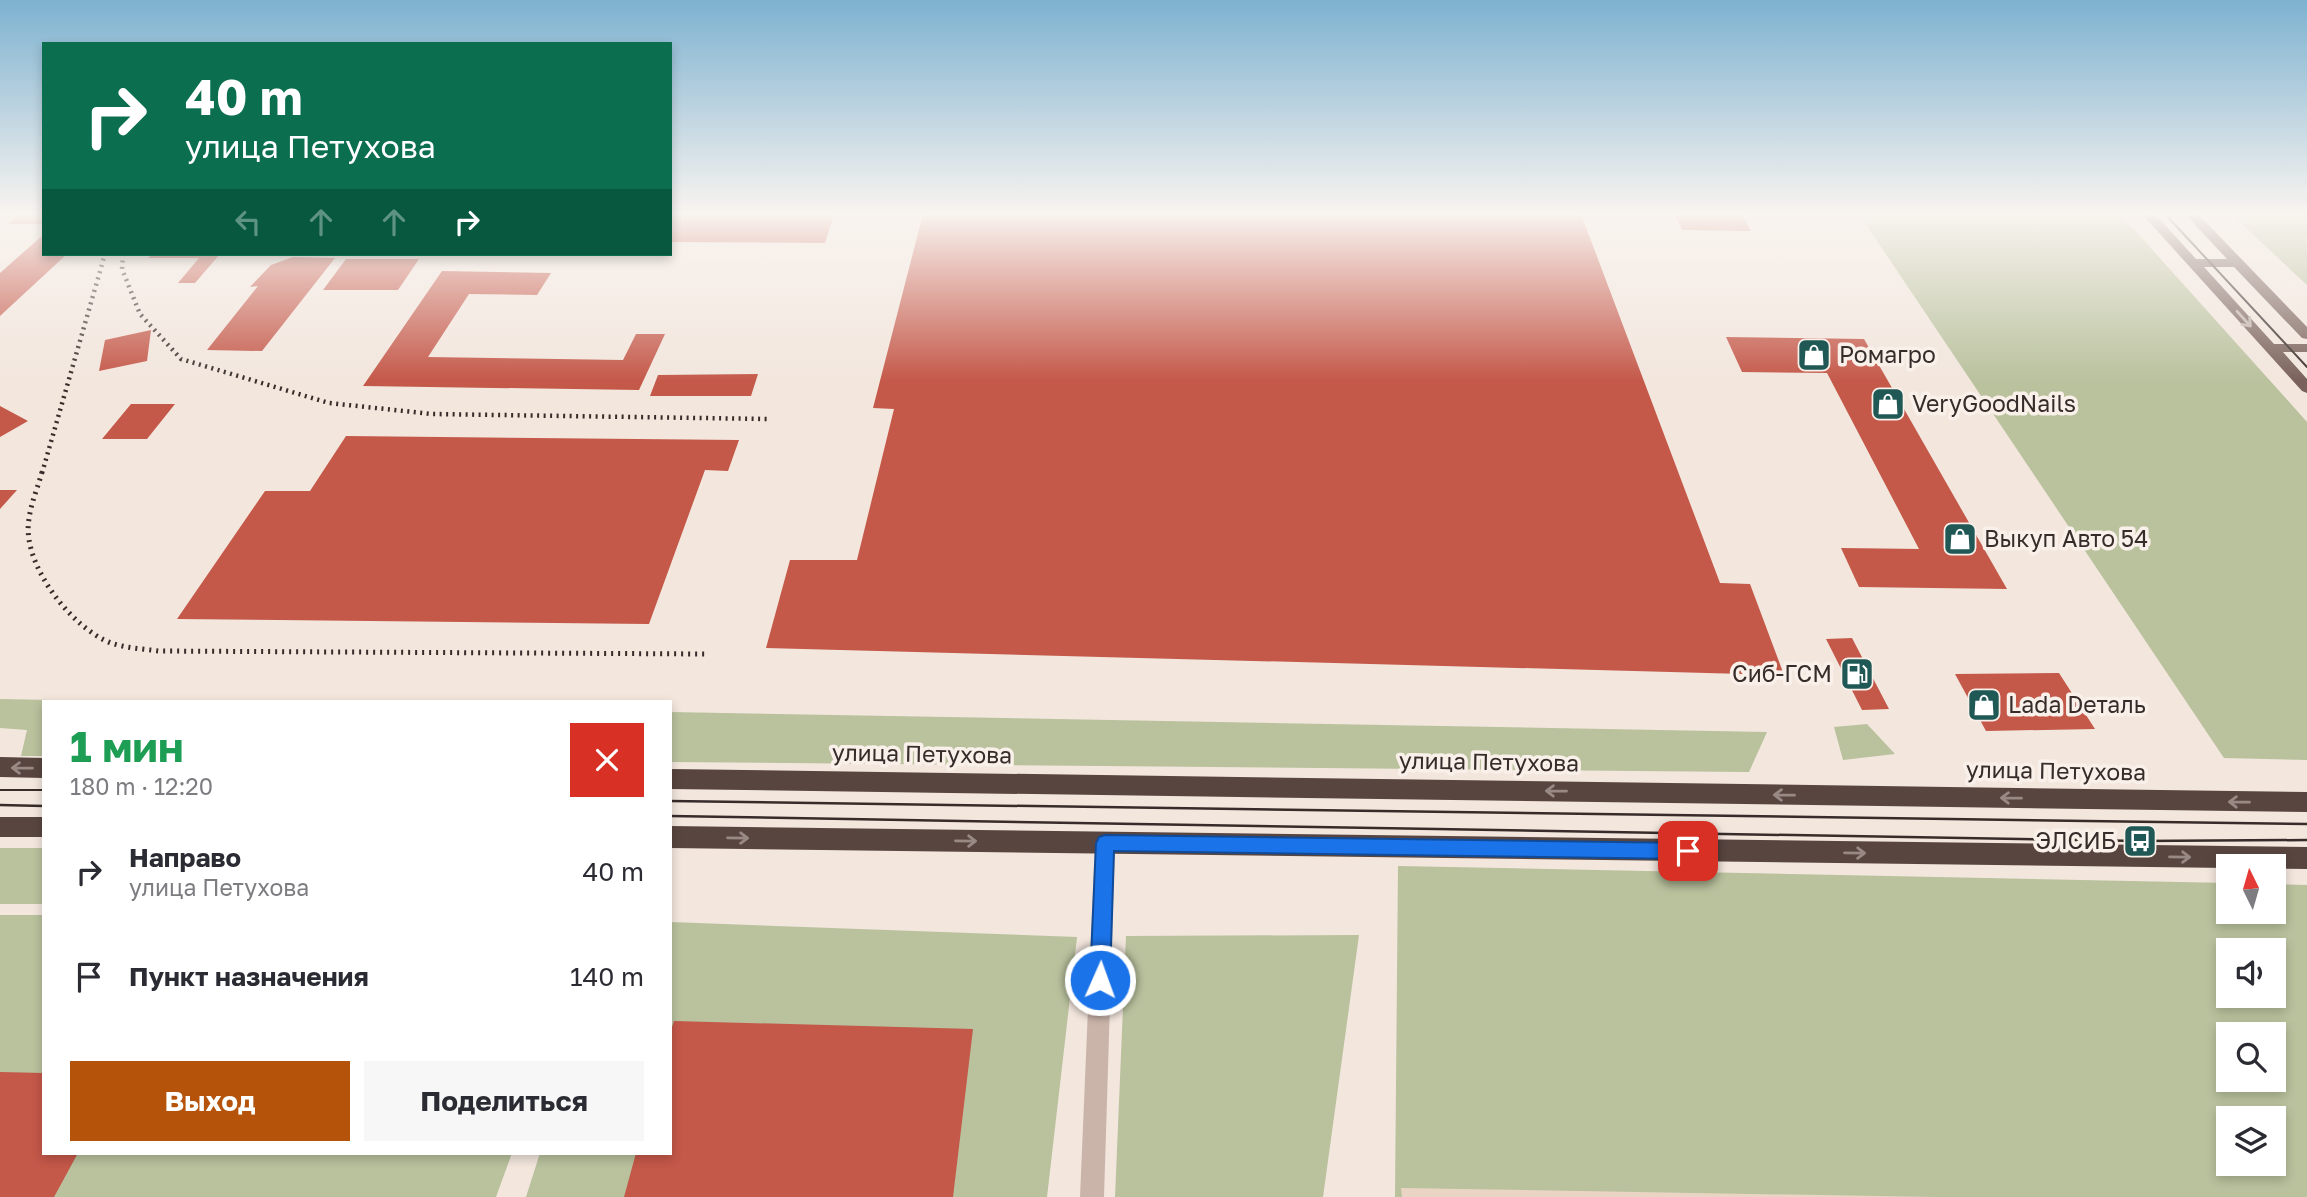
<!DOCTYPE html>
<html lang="ru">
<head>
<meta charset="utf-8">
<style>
	:root { --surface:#fff; --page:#f7f7f7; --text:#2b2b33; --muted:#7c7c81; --accent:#b45309 }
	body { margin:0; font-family:"Golos Text",sans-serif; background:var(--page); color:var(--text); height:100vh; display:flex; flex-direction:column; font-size:26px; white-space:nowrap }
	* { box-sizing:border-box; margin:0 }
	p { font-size:23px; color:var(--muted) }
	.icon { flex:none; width:38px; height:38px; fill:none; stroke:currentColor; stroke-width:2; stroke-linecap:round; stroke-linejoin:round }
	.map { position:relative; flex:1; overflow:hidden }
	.drawer { position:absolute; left:42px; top:700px; width:630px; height:455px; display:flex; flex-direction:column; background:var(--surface); border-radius:0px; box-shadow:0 4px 10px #0003 }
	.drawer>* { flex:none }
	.hud { position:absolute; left:42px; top:42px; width:630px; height:214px; border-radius:0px; box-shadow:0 4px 10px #0003; background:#0b6e4f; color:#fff; overflow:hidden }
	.needle { width:46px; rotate:355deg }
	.buttons { position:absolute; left:2216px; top:854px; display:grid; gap:14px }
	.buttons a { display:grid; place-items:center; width:70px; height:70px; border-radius:0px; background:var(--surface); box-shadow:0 4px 10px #0003; font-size:35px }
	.pin { position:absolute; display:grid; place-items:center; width:60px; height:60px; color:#fff; margin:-30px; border-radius:14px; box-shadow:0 4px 10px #0006 }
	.me { position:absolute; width:77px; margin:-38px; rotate:2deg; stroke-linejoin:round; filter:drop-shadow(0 0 5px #0008) }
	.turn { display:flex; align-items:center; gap:24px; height:147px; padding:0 28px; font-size:32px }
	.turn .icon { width:91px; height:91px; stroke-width:2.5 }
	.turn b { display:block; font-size:49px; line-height:60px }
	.lanes { display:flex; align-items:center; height:66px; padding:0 28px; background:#0003; justify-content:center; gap:35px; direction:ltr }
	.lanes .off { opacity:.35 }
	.round { display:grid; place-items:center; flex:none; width:74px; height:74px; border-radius:0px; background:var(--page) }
	.headline { display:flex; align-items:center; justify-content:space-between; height:119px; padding:0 28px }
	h1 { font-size:42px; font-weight:700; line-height:52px; color:#1e9e55 }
	.cta { display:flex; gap:14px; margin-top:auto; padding:14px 28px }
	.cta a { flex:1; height:80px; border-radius:0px; background:var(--accent); color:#fff; font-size:28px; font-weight:700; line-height:80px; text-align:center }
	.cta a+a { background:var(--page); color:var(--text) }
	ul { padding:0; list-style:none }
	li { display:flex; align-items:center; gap:21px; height:105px; padding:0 28px }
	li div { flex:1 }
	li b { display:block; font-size:26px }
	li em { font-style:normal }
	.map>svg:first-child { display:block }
	.green { fill:#b9c19d; fill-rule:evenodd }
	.plaza { fill:#ead5c4 }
	.building { fill:#c45849 }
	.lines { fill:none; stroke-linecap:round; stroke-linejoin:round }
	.minor { fill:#cab4a9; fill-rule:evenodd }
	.major { fill:#79615a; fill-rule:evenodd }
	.highway { fill:#584540; fill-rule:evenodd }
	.tram-far1 { stroke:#372c29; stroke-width:2 }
	.tram { stroke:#372c29; stroke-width:2.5 }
	.rail-far1 { stroke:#372c29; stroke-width:4.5; stroke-dasharray:2 4.5; stroke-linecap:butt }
	.rail { stroke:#372c29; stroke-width:5; stroke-dasharray:2 5; stroke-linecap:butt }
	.oneway { stroke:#c0b0a9 }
	.oneway2 { stroke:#998984 }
	.route { fill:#1a73e8; stroke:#114b97; stroke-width:2 }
	.labels { text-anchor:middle; stroke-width:7; stroke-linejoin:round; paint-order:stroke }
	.poi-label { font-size:23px; fill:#372c29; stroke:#faf0ea; text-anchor:start }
	.street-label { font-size:23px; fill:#372c29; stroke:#faf0ea }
</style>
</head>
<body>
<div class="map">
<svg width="2307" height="1197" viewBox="0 0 2307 1197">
	<rect width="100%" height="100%" fill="#f2e6dd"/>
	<path class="green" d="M1859,214L2122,216L2307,422V760L2224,758Z
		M2231,214H2307V285Z
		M0,699L156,702H44V756H21L27,730L0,728Z
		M670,712L1767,732L1749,772L670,762Z
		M1867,724L1895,754L1843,760L1834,727Z
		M0,848H44V904H0Z
		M1398,866L2228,883V912H2273V884L2307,885V1197H1395ZM2228,950H2273V996H2228ZM2228,1034H2273V1080H2228ZM2228,1118H2273V1164H2228Z
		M0,915H44V1153H512L496,1197H0Z
		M670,922L1077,937L1047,1197H526L540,1153H670Z
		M1359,935L1323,1197H1115L1126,936Z"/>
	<path class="plaza" d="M1401,1188L1934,1197H1402Z"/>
	<path class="building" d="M19,214H44V224H8Z
		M670,214H722L834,215L825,243L670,242Z
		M923,214H1581L1720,583L1750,584L1784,675L766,648L790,560H857L894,409L873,408Z
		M1675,214H1742L1751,231L1682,230Z
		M44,234V254H67L0,316V273Z
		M152,254H220L195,283H178L199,258H148Z
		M293,257L335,258L262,351L207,350L258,286L250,287L271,265Z
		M346,259H419L398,290H323Z
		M442,271L551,273L537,295L469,294L428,357L623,360L636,334H665L639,390L363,386Z
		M151,330L147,361L99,371L105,340Z
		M1726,337L1864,339L2007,589L1859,587L1841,548L1919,549L1827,373L1742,372Z
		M758,374L751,396H650L658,375Z
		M131,404H175L147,439H102Z
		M0,406L28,421L0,437Z
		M346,436L739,440L728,471L705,470L649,624L177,619L265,491H310Z
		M0,490H17L0,509Z
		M1852,638L1889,709L1862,710L1826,639Z
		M2059,673L2095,729L1986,731L1955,674Z
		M674,1021L973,1029L953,1197H624L636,1153H670V1033Z
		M0,1072L44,1073V1153H78L54,1197H0Z"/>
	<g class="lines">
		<path class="minor" d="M1105,834L1112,837L1115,843L1104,1197H1080L1095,843L1098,837Z"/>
		<path class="major" d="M2142,214H2155L2196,259H2227L2185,214H2198L2307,327V339L2302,338L2234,267H2204L2274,344H2307V352H2283L2307,379V393L2302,391Z"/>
		<path class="highway" d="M0,757L44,758V778L0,777Z
			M670,769L2307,792V812L670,789Z
			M0,817H44V837H0Z
			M670,826L2307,847V869L670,848Z"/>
		<path class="tram-far1" d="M2165,214L2307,367
			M0,790H44"/>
		<path class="tram" d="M670,801L2307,824
			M0,805L44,806
			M670,816L2140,841L2307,840"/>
		<path class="rail-far1" d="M123,254L122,269L140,314L181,359L329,403L432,414L767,419
			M42,473L105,254"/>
		<path class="rail" d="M42,472C38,487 31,503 29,519C21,563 71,628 111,643C126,648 143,649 159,651L705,654"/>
	</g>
	<defs><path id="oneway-shaft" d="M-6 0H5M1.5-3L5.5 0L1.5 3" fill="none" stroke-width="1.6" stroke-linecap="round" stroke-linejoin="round" transform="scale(1.75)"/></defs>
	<use class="oneway" href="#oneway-shaft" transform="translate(2244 319) rotate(48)"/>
	<g class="oneway2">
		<use href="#oneway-shaft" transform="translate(22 768) rotate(-179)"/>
		<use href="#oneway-shaft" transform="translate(1556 791) rotate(-179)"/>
		<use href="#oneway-shaft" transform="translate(1784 795) rotate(-179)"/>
		<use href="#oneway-shaft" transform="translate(2011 798) rotate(-179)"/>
		<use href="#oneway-shaft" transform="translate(2239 802) rotate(-179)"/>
		<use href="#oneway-shaft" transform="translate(738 838) rotate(1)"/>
		<use href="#oneway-shaft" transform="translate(966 841) rotate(1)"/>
		<use href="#oneway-shaft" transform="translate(1855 853) rotate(1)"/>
		<use href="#oneway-shaft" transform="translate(2180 857) rotate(1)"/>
	</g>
	<linearGradient id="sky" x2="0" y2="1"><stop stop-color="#7db2d0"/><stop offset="0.56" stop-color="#f9f4f0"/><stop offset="1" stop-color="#f9f4f0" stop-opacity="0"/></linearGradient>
	<rect width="2307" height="382" fill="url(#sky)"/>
	<path class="route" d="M1105,835L1688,843L1695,845L1697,851L1695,857L1688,859L1114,851L1110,980L1107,987L1100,990L1093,987L1090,980L1096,843L1099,837Z"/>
	<defs>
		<symbol id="shop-square" viewBox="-11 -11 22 22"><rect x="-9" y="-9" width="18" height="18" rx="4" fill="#1f5855" stroke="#faf0ea"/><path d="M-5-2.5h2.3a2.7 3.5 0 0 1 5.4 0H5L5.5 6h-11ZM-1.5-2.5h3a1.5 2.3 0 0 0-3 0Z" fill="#fff"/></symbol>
		<symbol id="fuel-square" viewBox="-11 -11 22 22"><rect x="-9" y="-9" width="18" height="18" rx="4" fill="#1f5855" stroke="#faf0ea"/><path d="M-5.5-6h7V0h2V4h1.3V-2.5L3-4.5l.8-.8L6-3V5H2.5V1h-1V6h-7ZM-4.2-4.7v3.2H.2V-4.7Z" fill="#fff"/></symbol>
		<symbol id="bus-square" viewBox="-11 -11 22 22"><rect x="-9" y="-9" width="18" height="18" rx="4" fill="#1f5855" stroke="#faf0ea"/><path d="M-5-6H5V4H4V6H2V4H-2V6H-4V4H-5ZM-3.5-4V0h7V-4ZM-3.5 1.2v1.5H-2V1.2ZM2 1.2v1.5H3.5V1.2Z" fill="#fff"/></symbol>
	</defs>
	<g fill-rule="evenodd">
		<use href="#shop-square" x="1795" y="336" width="38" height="38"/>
		<use href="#shop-square" x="1869" y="385" width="38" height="38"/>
		<use href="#shop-square" x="1941" y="520" width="38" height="38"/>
		<use href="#fuel-square" x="1838" y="655" width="38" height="38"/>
		<use href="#shop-square" x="1965" y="686" width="38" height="38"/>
		<use href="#bus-square" x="2121" y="822" width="38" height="38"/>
	</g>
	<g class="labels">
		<g class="poi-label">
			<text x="1839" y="363">Ромагро</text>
			<text x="1912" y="412">VeryGoodNails</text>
			<text x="1984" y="547">Выкуп Авто 54</text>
			<text x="1832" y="682" text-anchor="end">Сиб-ГСМ</text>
			<text x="2008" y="713">Lada Dеталь</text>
			<text x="2116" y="849" text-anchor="end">ЭЛСИБ</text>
		</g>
		<g class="street-label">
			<text transform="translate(922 754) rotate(1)" y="8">улица Петухова</text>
			<text transform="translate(1489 762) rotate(1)" y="8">улица Петухова</text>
			<text transform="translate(2056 771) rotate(1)" y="8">улица Петухова</text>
		</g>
	</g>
</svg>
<div class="buttons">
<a><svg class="needle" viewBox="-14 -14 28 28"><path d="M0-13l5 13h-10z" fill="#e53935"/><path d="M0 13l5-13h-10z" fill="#7c7c81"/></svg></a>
<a><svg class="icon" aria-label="sound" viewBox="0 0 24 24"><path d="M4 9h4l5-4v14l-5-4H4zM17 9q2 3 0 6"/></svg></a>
<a><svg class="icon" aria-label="search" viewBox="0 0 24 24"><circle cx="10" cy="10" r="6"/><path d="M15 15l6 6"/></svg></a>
<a><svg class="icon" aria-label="layers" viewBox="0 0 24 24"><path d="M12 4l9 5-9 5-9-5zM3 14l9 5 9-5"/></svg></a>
</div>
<div class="pin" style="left:1688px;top:851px;background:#d93025"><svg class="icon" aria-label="arrive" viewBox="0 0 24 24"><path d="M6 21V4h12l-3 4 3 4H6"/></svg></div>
<svg class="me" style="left:1100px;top:980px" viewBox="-20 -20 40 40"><circle r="17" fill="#1a73e8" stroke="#fff" stroke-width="3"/><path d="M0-11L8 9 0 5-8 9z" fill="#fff"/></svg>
<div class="hud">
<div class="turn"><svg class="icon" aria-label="right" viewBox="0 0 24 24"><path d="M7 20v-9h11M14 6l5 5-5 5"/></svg><div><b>40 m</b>улица Петухова</div></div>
<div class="lanes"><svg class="icon off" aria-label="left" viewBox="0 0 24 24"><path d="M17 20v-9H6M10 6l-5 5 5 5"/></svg><svg class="icon off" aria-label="ahead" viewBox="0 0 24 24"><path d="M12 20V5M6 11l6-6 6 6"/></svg><svg class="icon off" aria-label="ahead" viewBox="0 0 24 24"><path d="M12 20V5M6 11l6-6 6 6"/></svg><svg class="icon" aria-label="right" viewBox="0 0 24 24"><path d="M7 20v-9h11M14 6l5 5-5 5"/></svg></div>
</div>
<section class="drawer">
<div class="headline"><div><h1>1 мин</h1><p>180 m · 12:20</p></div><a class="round" style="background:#d93025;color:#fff"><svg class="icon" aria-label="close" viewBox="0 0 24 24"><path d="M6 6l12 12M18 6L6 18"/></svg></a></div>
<ul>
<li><svg class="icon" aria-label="right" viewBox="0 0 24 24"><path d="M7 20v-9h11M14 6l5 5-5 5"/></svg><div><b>Направо</b><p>улица Петухова</p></div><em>40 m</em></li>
<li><svg class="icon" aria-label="arrive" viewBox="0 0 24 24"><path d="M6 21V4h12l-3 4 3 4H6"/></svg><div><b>Пункт назначения</b></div><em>140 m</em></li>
</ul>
<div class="cta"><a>Выход</a><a>Поделиться</a></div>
</section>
</div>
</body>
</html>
